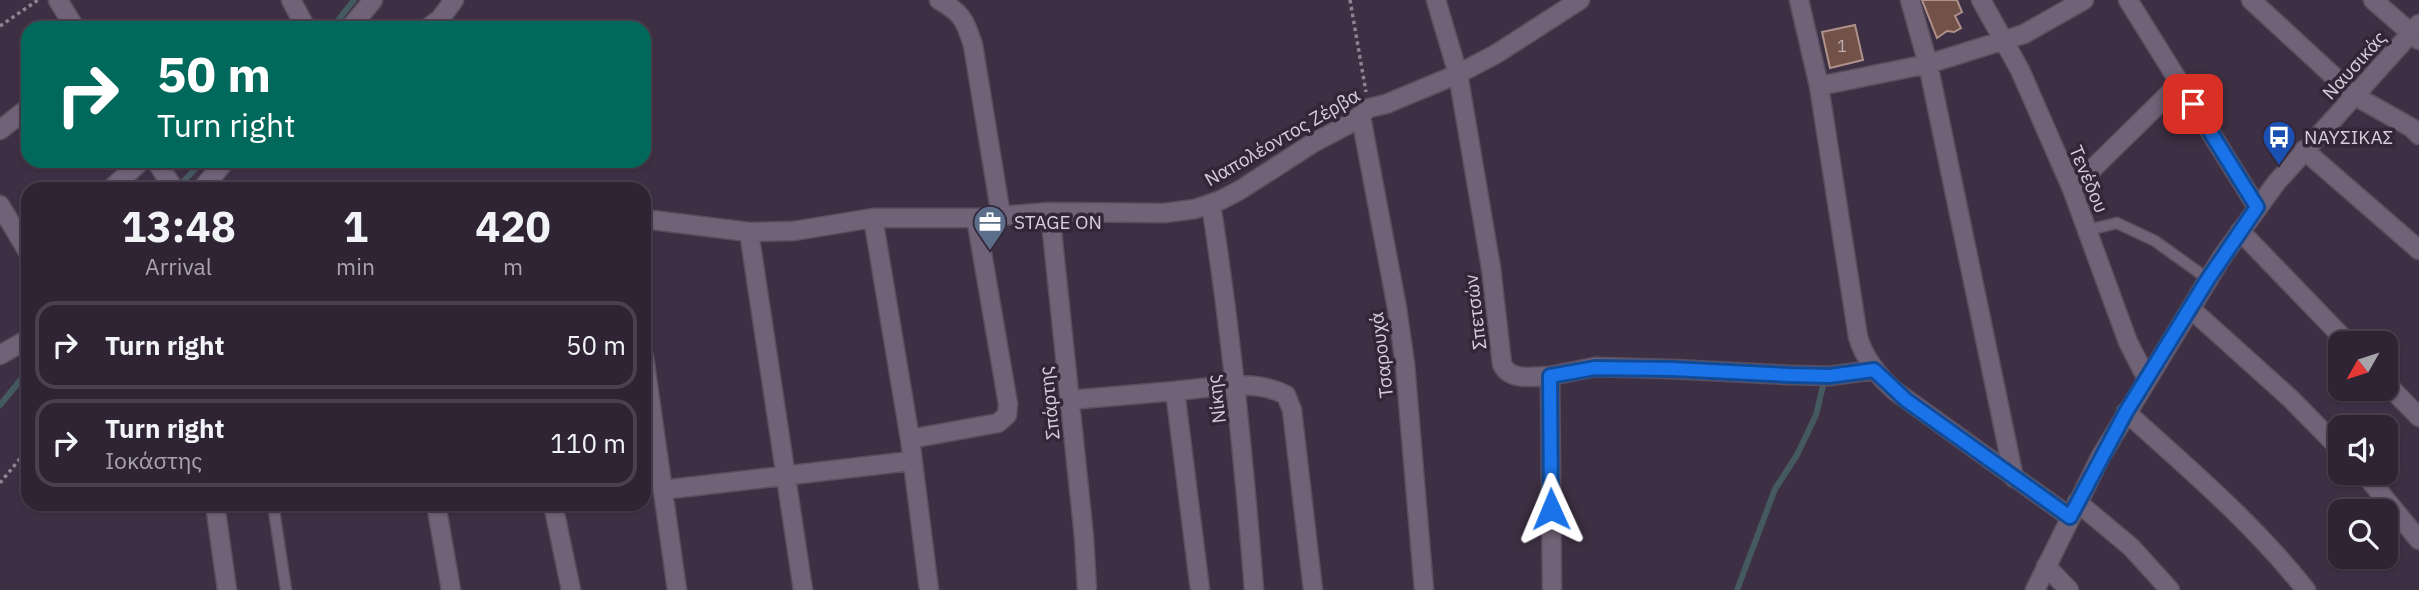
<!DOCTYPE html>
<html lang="en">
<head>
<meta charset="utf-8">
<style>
	:root { --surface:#2e2433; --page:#362c3b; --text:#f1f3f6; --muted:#a7a4ac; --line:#49414e }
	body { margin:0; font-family:"IBM Plex Sans",sans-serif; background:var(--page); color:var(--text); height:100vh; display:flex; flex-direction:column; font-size:26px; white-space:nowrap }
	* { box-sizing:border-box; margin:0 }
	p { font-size:23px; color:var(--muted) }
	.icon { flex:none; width:38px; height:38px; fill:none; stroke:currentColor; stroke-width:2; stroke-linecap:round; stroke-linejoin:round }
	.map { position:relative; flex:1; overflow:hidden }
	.sheet { position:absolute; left:21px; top:182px; width:630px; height:329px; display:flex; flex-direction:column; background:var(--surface); border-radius:21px; box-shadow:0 2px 5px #0004,0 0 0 2px var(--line) }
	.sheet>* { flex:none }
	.hud { position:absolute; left:21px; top:21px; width:630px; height:147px; border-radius:21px; box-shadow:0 2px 5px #0004,0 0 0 2px var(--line); background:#00695c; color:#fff; overflow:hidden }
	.needle { width:46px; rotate:231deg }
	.fabs { position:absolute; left:2328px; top:331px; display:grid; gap:14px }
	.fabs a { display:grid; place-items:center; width:70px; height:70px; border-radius:14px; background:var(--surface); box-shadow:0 2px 5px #0004,0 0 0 2px var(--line); font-size:35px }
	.pin { position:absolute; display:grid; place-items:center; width:60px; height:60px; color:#fff; margin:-30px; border-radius:14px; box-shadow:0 4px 10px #0006 }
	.me { position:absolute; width:77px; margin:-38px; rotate:359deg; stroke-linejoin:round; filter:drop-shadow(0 0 5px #0008) }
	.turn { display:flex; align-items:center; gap:24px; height:147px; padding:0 21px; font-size:32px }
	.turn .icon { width:91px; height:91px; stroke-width:2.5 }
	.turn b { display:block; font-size:49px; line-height:60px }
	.eta { display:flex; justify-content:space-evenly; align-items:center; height:119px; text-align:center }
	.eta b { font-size:42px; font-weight:700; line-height:49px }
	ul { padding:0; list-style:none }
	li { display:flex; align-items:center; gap:21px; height:88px; margin:0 14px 10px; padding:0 7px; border:4px solid var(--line); border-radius:21px }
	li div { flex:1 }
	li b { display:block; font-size:26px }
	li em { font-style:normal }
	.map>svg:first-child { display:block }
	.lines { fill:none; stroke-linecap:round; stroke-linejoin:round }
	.stream { stroke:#455960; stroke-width:6 }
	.building { fill:#725148; stroke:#af9189; stroke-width:2 }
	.service-casing { stroke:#594f5f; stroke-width:13 }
	.minor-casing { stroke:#594f5f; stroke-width:21 }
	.tertiary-casing { stroke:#594f5f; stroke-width:21 }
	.path { stroke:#8e8393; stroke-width:3.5; stroke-dasharray:3.5 3.5; stroke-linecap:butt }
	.service { stroke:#706277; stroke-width:10 }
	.minor { stroke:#706277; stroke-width:18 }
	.tertiary { stroke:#706277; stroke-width:18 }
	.route-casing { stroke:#114b97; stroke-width:18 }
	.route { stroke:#1a73e8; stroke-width:12 }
	.labels { text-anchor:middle; stroke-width:7; stroke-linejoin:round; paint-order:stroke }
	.number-label { font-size:16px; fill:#bdafb6 }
	.street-label { font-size:19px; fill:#d6ceda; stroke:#332639 }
	.poi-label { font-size:19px; fill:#d6ceda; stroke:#332639; text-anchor:start }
</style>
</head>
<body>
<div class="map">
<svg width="2419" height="590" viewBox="0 0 2419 590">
	<rect width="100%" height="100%" fill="#3e3044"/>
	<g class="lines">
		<path class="stream" d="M332,28L354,0
			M177,188L203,161
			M0,405L28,371
			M1737,590L1775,489L1797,455L1816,415L1823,386"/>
	</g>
	<path class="building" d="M1922,0H1957L1962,12L1955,16L1961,28L1954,32L1947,31L1937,38Z
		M1855,25L1863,60L1830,68L1822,32Z"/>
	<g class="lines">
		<defs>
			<path id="service" d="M2088,230L2117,223L2155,241L2208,279
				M273,504L286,590"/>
			<path id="minor" d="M58,0L75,28
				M291,0L306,28
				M939,0C962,13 965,20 973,45L1001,216
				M1436,0L1458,74L1491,268L1502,364C1510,382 1533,376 1550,376L1552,590
				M1799,0L1819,86L1858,337C1865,360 1878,376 1895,391L2070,517
				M1910,0L1928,64L2014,478
				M1981,0L2020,70L2072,189L2128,342L2147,379
				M2128,0L2257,207
				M2251,0L2355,96L2412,128L2419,135
				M2373,0L2419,40
				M350,28L373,0
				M428,28L440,19L454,0
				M1819,86L1928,64L2024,34L2084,0
				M1361,117L1397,308L1405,364L1424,590
				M0,130L28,108
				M2304,150L2419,250
				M156,161L174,189
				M111,189L141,161
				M202,189L225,161
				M2072,189L2180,83
				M1211,204C1231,332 1244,460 1254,590
				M0,205L28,252
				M1050,212L1084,537L1087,590
				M873,218L910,439L929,590
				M644,219L749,232L794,231L873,218H976L1050,212L1164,213L1195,209L1221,200L1240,190L1313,143L1351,123L1369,108L1386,104L1458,74L1496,54L1580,0
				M2240,231L2348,343
				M749,232L803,590
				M2191,309L2291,399L2340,449
				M0,355L28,339
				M644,357L677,590
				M1550,376L1595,367L1672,369L1790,375L1829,376L1874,370
				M2385,382L2419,417
				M1070,400L1175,391
				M2126,412C2189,469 2253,523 2306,590
				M910,439L998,423L1007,415L1008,404L976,218
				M2363,472L2419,540
				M662,490L911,461
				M2077,502L2131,547L2170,590
				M215,504L227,590
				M436,504L451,590
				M553,504L571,590
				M2046,566L2069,590
				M1200,590L1175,391C1210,388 1254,378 1286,395L1292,410L1313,590"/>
			<path id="tertiary" d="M2035,590L2101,456L2222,257L2276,183L2419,24"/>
		</defs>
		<use href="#service" class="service-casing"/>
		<use href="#minor" class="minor-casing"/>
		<use href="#tertiary" class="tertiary-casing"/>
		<path class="path" d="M1350,0L1366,92
			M0,26L38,0
			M0,483L28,449"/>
		<use href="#service" class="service"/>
		<use href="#minor" class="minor"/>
		<use href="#tertiary" class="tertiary"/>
	</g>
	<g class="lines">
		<defs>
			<path id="route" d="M1551,509L1550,376L1595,368L1672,369L1790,375L1829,376L1874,370L1906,400L2070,517L2126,412L2208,279L2257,207L2193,104"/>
		</defs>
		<use href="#route" class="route-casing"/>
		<use href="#route" class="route"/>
	</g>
	<defs>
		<symbol id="bus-pin" viewBox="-11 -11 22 30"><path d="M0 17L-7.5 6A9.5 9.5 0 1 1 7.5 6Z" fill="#1a4fb4" stroke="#332639"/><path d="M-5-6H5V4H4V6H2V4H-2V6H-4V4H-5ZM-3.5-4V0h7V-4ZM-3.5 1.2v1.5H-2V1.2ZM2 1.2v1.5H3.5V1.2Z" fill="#fff"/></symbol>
		<symbol id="office-pin" viewBox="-11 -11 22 30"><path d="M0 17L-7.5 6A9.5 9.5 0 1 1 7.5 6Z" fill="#5c6f8a" stroke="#332639"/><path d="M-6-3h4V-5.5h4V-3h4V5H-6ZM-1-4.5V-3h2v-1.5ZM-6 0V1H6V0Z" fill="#fff"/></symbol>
	</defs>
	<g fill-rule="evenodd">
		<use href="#bus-pin" x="2260" y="118" width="38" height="52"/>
		<use href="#office-pin" x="971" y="203" width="38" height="52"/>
	</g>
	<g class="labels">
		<g class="number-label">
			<text x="1842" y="52">1</text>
		</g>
		<g class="street-label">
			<text transform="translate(2354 65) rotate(-48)" y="7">Ναυσικάς</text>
			<text transform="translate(1282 137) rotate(-30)" y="7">Ναπολέοντος Ζέρβα</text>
			<text transform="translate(2089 179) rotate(67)" y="7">Τενέδου</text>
			<text transform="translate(1475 312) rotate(-97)" y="7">Σπετσών</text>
			<text transform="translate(1381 355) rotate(-97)" y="7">Τσαρουχά</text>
			<text transform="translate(1216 399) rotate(-97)" y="7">Νίκης</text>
			<text transform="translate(1049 403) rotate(-96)" y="7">Σπάρτης</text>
		</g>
		<g class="poi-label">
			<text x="2304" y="144">ΝΑΥΣΙΚΑΣ</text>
			<text x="1014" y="229">STAGE ON</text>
		</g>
	</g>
</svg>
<div class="fabs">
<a><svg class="needle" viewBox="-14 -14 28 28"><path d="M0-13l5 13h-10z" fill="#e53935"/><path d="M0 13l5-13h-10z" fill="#a7a4ac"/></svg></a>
<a><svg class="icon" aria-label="sound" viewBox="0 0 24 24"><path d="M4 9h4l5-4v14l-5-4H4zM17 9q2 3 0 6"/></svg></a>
<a><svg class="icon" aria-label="search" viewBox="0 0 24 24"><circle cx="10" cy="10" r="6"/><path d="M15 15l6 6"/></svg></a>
</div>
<div class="pin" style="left:2193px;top:104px;background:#d93025"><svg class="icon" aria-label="arrive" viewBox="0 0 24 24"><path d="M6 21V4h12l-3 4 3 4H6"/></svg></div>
<svg class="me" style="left:1551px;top:509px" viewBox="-20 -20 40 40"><path d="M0-17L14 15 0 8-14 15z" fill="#1a73e8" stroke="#fff" stroke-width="4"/></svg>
<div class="hud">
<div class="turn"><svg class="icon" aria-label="right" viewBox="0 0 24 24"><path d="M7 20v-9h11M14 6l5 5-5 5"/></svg><div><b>50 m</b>Turn right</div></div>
</div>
<section class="sheet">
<div class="eta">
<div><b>13:48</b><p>Arrival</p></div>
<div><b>1</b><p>min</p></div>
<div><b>420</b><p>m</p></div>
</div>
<ul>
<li><svg class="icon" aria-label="right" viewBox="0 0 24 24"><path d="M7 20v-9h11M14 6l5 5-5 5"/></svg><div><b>Turn right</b></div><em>50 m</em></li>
<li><svg class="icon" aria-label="right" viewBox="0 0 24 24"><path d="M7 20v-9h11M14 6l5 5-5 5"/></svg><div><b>Turn right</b><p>Ιοκάστης</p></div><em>110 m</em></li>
</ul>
</section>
</div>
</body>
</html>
